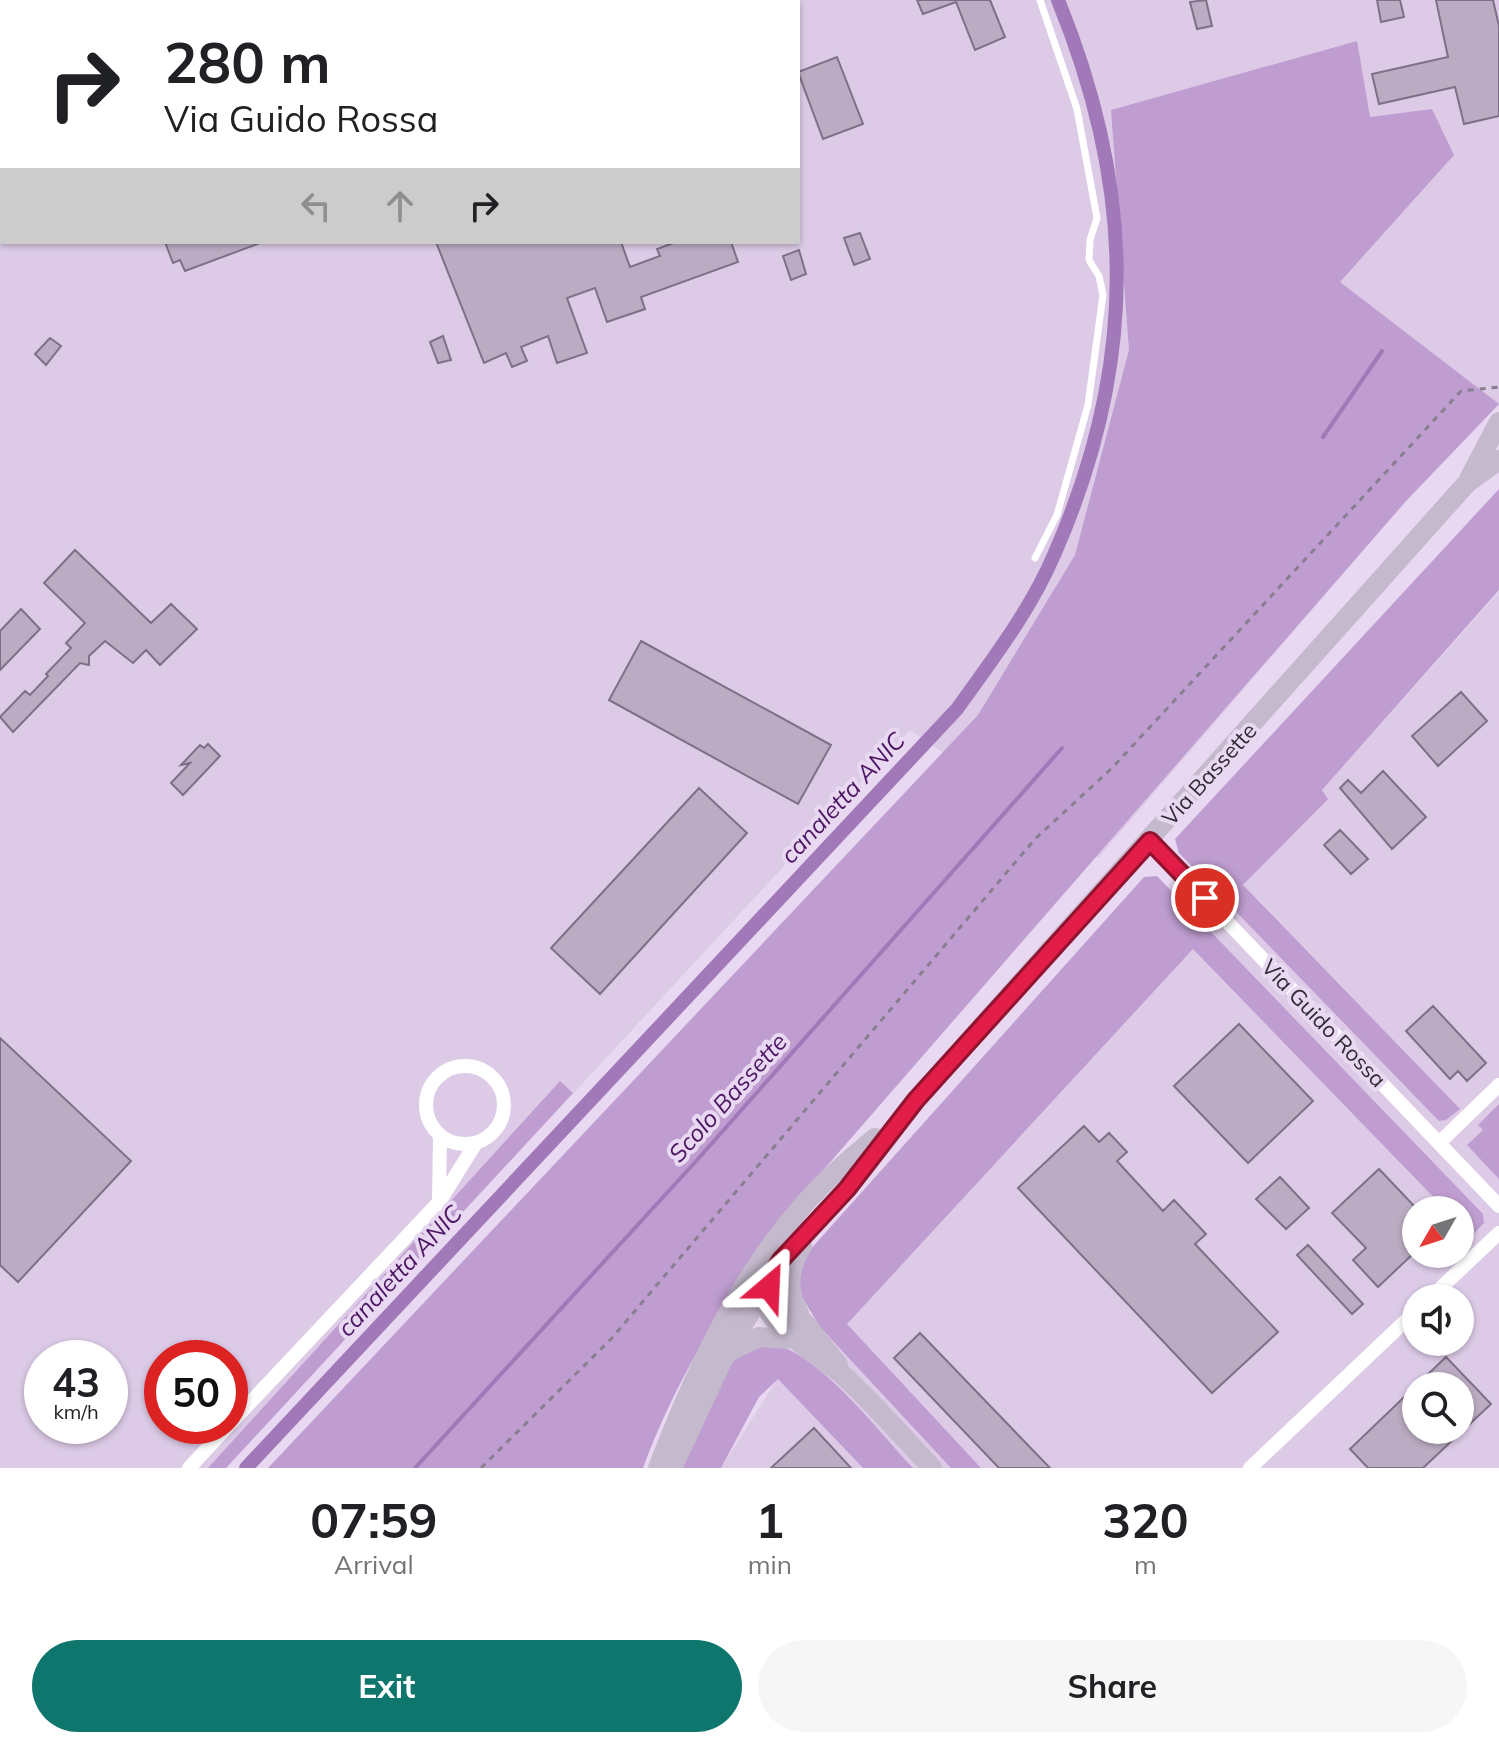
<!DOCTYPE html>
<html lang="en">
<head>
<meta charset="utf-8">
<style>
	:root { --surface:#fff; --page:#f6f6f6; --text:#202124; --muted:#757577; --accent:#0f766e }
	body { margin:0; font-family:Mulish,sans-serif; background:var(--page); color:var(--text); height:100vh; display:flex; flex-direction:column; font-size:30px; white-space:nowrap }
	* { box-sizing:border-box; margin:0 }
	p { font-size:26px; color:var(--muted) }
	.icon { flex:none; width:44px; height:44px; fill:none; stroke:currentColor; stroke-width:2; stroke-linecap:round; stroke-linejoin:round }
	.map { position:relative; height:1468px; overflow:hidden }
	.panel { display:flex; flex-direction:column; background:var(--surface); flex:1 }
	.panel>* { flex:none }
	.guide { position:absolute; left:0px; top:0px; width:800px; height:244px; box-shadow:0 2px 6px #0004; background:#fff; color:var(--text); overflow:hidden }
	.needle { width:52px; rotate:231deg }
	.fabs { position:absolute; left:1402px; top:1196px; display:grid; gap:16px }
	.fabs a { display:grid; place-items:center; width:72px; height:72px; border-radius:50%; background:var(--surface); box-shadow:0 2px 6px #0004; font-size:40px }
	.speed { position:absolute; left:24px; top:1340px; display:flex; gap:16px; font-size:40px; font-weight:700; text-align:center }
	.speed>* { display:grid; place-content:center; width:104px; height:104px; border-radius:50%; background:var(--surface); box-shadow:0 2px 6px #0004; line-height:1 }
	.speed small { font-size:20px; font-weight:400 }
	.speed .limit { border:12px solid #d22; background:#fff; color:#111 }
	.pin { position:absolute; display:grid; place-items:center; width:68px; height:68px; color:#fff; margin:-34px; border:4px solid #fff; border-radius:50%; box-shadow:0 2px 8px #0007 }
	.me { position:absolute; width:88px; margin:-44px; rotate:26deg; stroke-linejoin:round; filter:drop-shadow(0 0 6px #0008) }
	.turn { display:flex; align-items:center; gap:28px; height:168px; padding:0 32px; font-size:36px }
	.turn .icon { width:104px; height:104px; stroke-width:2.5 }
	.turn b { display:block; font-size:56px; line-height:68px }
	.lanes { display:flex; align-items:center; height:76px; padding:0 32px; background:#0003; justify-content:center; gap:40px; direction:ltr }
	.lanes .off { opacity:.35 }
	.eta { display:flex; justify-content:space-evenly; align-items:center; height:136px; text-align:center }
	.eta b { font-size:48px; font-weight:700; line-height:56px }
	.action { display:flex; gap:16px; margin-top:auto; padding:16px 32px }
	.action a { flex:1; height:92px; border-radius:48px; background:var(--accent); color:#fff; font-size:32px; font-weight:700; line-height:92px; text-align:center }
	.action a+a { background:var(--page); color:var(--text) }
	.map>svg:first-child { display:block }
	.built { fill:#dccae7; fill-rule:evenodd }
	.green { fill:#bf9dd0 }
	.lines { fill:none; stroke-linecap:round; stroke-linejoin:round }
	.stream { stroke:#a279b8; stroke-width:4 }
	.canal { stroke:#a279b8; stroke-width:14 }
	.building { fill:#bbacc3; stroke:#7e7086; stroke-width:2; fill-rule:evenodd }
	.path { stroke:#897e90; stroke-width:3; stroke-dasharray:6 6; stroke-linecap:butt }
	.lane { stroke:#fff; stroke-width:7 }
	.street { stroke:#fff; stroke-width:14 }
	.secondary { stroke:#c5bacd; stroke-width:20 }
	.rail { stroke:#605865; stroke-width:4; stroke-dasharray:4 8; stroke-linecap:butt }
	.route-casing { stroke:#92132f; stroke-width:20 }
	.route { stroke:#e11d48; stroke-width:14 }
	.labels { text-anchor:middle; stroke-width:8; stroke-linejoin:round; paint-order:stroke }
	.street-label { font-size:22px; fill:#302a34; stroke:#e8d8f1 }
	.water-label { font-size:24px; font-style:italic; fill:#4c1563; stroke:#e8d8f1 }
</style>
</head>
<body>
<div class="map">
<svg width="1499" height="1468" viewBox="0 0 1499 1468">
	<rect width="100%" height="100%" fill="#e8d8f1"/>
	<path class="built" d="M140,0H1499V404L1406,501L1098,858L910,730L226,1468H0V56L2,242H798V2H135ZM42,1358H110V1426H42ZM162,1358H230V1426H162Z
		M1499,592V1468H721L778,1378L846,1324L1193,949L1249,879L1328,798L1321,791ZM1416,1210H1460V1254H1416ZM1416,1298H1460V1342H1416ZM1416,1386H1460V1430H1416Z"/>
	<path class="green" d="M1357,41L1370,117L1432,109L1454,155L1340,282L1499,404L1406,501L799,1198C737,1280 679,1371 643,1468H268L978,715L1075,555L1129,350L1111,110Z
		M1499,489V590L1322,790L1328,799L1243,885L1460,1109L1446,1120L1439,1121L1179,853L1175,839Z
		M1157,876L1483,1214L1484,1223L1460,1249V1210H1446L1193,949L847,1324L981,1468H951L820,1327L800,1294V1261L1144,877Z
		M560,1081L573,1093L226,1468H208Z
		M1499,1104V1179L1467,1145L1483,1130L1478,1125Z
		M772,1343C823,1357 876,1429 913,1468H863L778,1379L759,1397L721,1468H680L714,1387L736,1357Z"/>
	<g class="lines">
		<path class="stream" d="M0,124L2,134
			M0,180L2,171
			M1323,437L1382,351
			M415,1468L698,1159L1062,748"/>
		<path class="canal" d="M246,1468L957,709C992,660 1030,611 1054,555C1138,364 1136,191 1058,0"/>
	</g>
	<path class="building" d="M917,0H990L1005,37L975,50L956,2L923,14Z
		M1206,0L1212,26L1197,29L1190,2Z
		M1377,0H1400L1404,17L1381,22Z
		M1436,0H1493L1499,26V116L1464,124L1455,87L1379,104L1372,74L1448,57Z
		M837,57L863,124L823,139L798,72Z
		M860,233L870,259L854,265L844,238Z
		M165,242H260V243L185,271L180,260L173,263Z
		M436,242H621L630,267L660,256L657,249L676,242H731L738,262L641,297L645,309L607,322L595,288L567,298L587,353L557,363L548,336L521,347L527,361L512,367L506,353L484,363Z
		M799,250L806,274L791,280L783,256Z
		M443,336L451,360L438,363L430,342Z
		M50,338L61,346L46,365L35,354Z
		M75,550L151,623L171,604L197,629L160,665L146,650L133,663L105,641L89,656V665L80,663L13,732L0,717L25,691L30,695L48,676L46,674L71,648L66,643L85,623L44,583Z
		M21,609L40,629L0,670V631Z
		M641,641L831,745L798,804L609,700Z
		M1461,692L1487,721L1438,766L1412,736Z
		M208,744L220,756L183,795L171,783L190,763L181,765L200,745L204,748Z
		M1383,771L1426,817L1392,849L1340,788L1348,780L1361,793Z
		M699,788L747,833L600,994L551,948Z
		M1340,830L1368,859L1351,874L1324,845Z
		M1433,1006L1486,1063L1467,1081L1458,1071L1450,1079L1406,1031Z
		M1239,1024L1313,1101L1248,1163L1174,1086Z
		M0,1038L131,1161L18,1282L0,1265Z
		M1084,1126L1099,1142L1109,1133L1127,1152L1117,1161L1163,1211L1174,1200L1206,1234L1195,1244L1278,1332L1212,1393L1018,1188Z
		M1379,1169L1416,1208V1251L1378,1287L1353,1260L1366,1248L1332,1213Z
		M1280,1177L1309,1208L1286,1229L1256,1199Z
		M1308,1245L1363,1304L1352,1314L1297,1255Z
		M920,1333L1050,1468H999L894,1358Z
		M1446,1357L1491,1404L1423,1468H1368L1350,1449ZM1416,1386H1460V1430H1416Z
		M814,1428L851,1468H771Z"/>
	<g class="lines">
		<path class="path" d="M481,1468L612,1338L1035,839L1112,768L1461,391L1499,387"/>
		<path class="lane" d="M1035,558L1057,515L1088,405L1103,295L1099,276L1089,260L1090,240L1097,218L1077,109L1040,0"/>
		<path class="street" d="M107,2L112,0
			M0,44L2,43
			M1150,841L1499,1206
			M426 1105a39 39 0 1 1 78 0a39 39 0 1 1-78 0Z
			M1439,1143L1499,1085
			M439,1201L440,1136
			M1430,1298L1499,1233
			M230,1424L439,1202L476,1143
			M189,1468L228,1426
			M1250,1468L1416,1311"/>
		<path class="secondary" d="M1469,479L1499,422
			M759,1285C765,1331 815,1350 846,1378C876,1406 904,1438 932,1468
			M754,1289L769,1287L804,1322L838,1365
			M799,1313C786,1290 788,1269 802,1246
			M726,1353L759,1337L793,1339
			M658,1468C696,1368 744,1265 820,1187C837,1170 856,1154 875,1138
			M672,1468L723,1359L781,1260L847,1189L916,1100L1467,483L1499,460"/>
		<path class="rail" d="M8,2L13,0
			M45,2L50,0
			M0,20L2,19"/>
	</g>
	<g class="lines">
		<defs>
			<path id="route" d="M769,1287H764L781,1260L847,1189L916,1100L1150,841L1205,898"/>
		</defs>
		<use href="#route" class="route-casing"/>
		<use href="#route" class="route"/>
	</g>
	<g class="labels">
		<g class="street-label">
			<text transform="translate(1209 774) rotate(-48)" y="8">Via Bassette</text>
			<text transform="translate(1324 1023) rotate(46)" y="8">Via Guido Rossa</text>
		</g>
		<g class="water-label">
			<text transform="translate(843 798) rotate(-47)" y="8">canaletta ANIC</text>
			<text transform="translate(728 1098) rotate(-48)" y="8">Scolo Bassette</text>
			<text transform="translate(400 1271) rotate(-47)" y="8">canaletta ANIC</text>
		</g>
	</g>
</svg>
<div class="fabs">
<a><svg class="needle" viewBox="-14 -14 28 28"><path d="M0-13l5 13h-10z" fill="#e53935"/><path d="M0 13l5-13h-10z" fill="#757577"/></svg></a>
<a><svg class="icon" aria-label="sound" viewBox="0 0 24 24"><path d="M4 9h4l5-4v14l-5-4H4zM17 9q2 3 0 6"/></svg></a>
<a><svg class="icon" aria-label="search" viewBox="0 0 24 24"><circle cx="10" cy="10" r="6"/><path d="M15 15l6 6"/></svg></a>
</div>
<div class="speed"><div>43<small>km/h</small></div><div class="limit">50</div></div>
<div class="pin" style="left:1205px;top:898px;background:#d93025"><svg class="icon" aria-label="arrive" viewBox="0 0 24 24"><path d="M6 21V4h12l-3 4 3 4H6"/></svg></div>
<svg class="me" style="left:769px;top:1287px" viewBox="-20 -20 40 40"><path d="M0-17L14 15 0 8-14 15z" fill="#e11d48" stroke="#fff" stroke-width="4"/></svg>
<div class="guide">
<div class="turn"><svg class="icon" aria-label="right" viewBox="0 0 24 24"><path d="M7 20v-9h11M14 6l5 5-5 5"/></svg><div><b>280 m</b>Via Guido Rossa</div></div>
<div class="lanes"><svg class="icon off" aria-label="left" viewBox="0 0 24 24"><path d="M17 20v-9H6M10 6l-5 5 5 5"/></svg><svg class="icon off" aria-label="ahead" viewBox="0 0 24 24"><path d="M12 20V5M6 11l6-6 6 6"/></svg><svg class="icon" aria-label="right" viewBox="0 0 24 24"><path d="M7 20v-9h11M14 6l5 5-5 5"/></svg></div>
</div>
</div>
<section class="panel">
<div class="eta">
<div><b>07:59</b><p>Arrival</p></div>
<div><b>1</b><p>min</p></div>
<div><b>320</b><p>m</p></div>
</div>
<div class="action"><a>Exit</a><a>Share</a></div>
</section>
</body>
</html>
